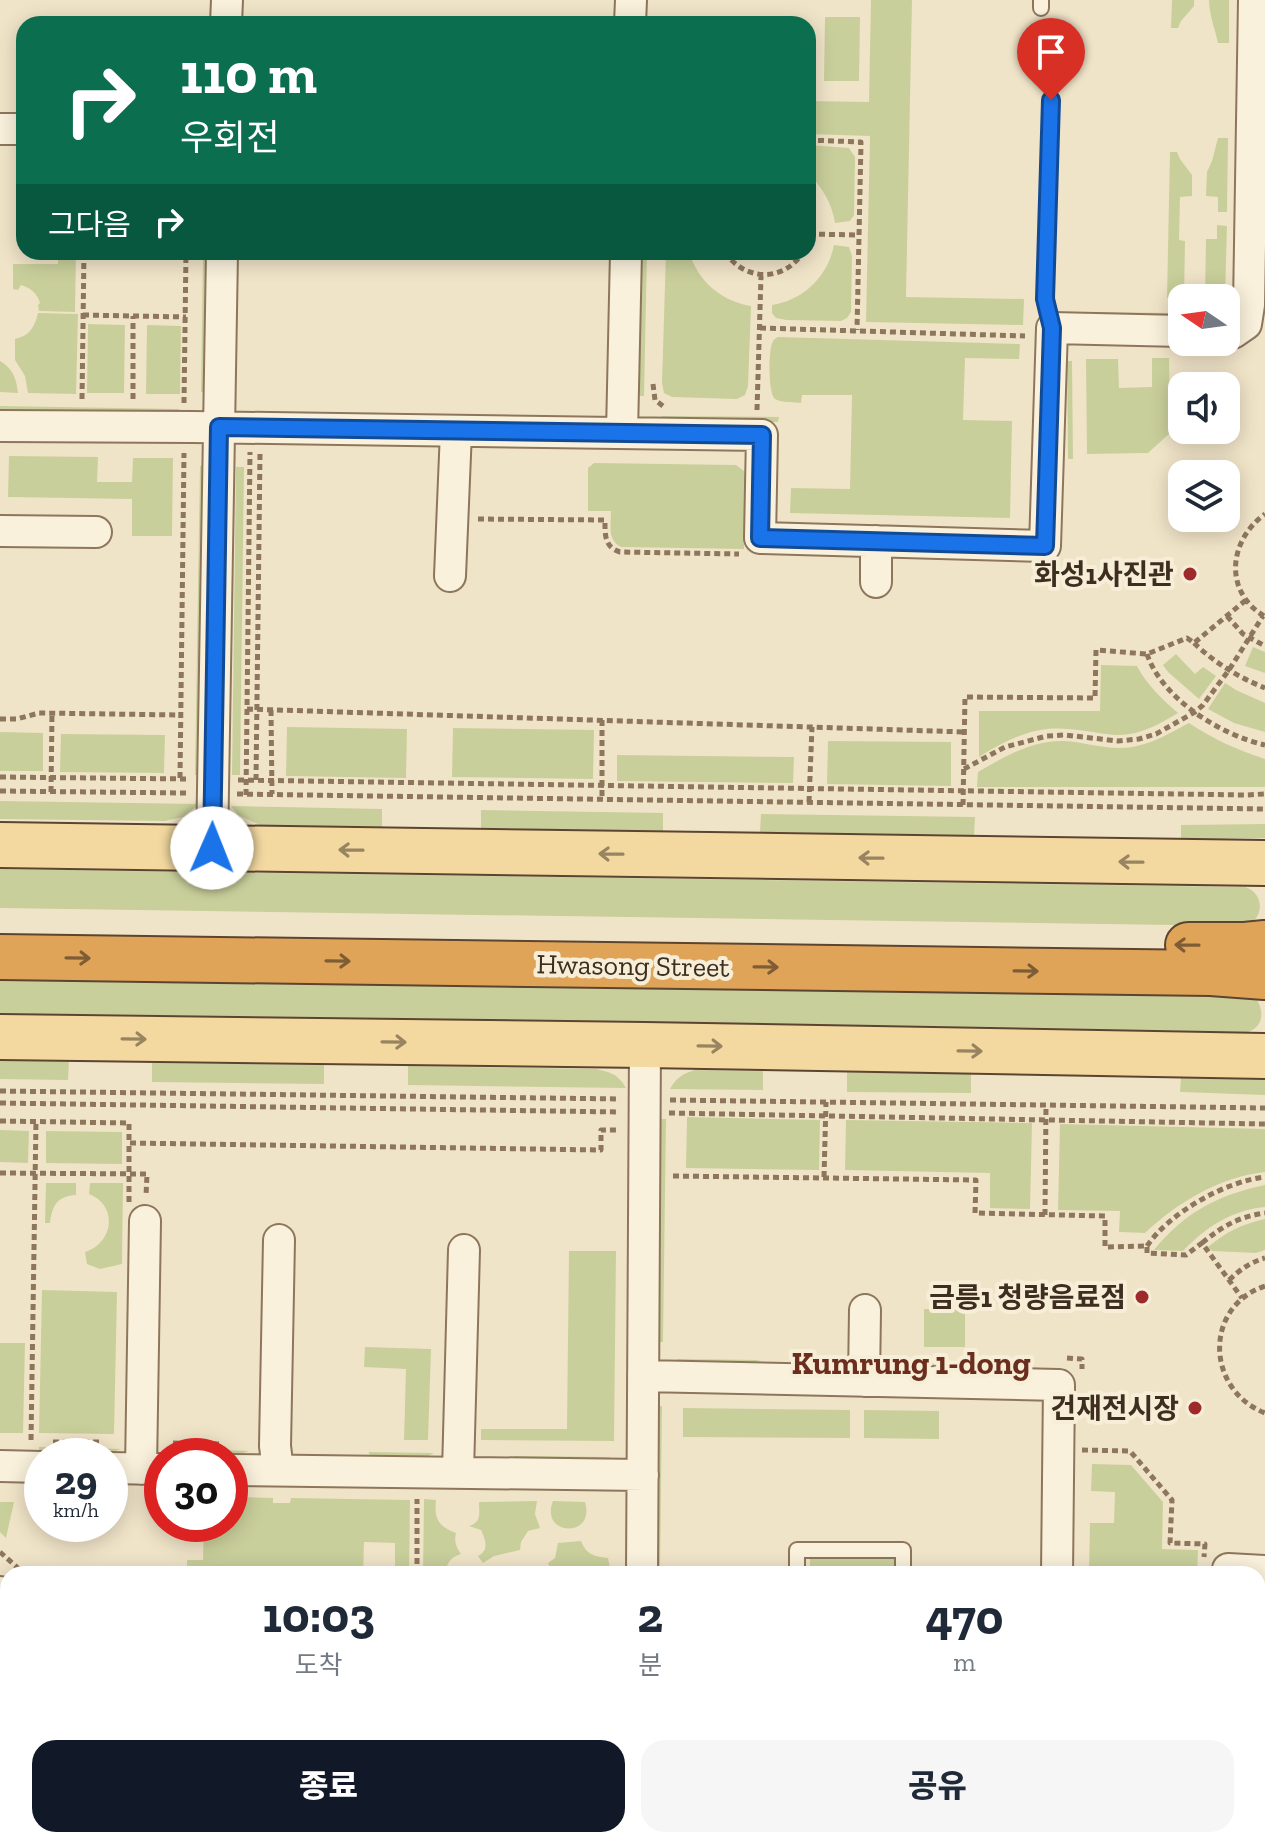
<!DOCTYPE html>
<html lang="ko">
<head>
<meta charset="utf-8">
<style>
	:root { --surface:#fff; --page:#f6f6f7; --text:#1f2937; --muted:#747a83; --accent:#111827 }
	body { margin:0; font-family:"Zilla Slab","Noto Sans KR",serif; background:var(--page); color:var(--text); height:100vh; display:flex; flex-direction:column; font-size:30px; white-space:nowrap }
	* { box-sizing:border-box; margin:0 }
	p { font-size:26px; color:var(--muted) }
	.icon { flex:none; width:44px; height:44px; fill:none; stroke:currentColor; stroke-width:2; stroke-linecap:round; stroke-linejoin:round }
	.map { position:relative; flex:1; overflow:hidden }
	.side { position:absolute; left:0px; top:1566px; width:1266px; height:282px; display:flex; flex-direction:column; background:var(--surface); border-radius:24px 24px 0 0; box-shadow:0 4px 20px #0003 }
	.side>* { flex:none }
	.top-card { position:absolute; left:16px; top:16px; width:800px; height:244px; border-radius:24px; box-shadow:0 4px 20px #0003; background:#0b6e4f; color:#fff; overflow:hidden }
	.needle { width:52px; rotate:283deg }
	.controls { position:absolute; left:1168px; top:284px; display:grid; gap:16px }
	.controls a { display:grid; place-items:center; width:72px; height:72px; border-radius:16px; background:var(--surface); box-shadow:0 4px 20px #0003; font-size:40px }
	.speed { position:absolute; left:24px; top:1438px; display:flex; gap:16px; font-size:40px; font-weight:700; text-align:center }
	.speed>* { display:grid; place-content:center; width:104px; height:104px; border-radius:50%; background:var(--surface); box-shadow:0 4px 20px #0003; line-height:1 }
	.speed small { font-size:20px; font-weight:400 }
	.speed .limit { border:12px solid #d22; background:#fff; color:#111 }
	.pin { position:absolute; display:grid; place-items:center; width:68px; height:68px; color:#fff; margin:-82px -34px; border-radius:50% 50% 50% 0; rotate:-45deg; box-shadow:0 0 8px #0007 }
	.pin .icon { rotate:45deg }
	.me { position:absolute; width:88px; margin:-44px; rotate:1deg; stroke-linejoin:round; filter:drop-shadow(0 0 6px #0008) }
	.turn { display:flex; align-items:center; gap:28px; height:168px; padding:0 32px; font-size:36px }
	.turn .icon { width:104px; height:104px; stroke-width:2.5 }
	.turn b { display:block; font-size:56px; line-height:68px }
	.then { display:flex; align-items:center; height:76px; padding:0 32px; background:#0003; gap:16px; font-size:30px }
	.eta { display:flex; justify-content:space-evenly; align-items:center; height:136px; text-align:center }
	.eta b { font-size:48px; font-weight:800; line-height:56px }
	.button { display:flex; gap:16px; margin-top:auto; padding:16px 32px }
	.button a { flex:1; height:92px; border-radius:24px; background:var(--accent); color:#fff; font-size:32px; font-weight:800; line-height:92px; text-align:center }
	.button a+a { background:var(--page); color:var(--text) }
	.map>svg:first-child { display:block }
	.green { fill:#c9cf9b }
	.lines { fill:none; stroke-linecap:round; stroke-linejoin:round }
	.lane-casing { stroke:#8d765c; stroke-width:18 }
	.street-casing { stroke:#8d765c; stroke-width:34 }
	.primary-casing { stroke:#5b4430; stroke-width:48 }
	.highway-casing { stroke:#5b4430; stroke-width:48 }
	.path { stroke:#8d765c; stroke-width:5; stroke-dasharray:6 4; stroke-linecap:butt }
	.lane { stroke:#faf1dc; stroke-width:14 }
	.street { stroke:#faf1dc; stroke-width:30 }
	.primary { stroke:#f3d9a0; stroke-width:44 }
	.highway { stroke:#e0a458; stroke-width:44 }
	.oneway { stroke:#988460 }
	.oneway2 { stroke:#7e5d36 }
	.route-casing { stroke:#114b97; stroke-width:20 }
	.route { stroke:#1a73e8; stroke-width:14 }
	.poi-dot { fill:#9e2a2b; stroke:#f7eed8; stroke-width:3 }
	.labels { text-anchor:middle; stroke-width:8; stroke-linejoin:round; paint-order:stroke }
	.poi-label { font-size:28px; font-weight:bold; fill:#3d2e20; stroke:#f7eed8; text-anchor:end }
	.street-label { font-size:28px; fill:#3d2e20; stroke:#f7eed8 }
	.quarter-label { font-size:32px; font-weight:bold; fill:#6b2e1e; stroke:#f7eed8 }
</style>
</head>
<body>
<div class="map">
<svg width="1265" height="1847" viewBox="0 0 1265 1847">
	<rect width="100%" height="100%" fill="#f0e4c8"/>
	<path class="green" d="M871,0H912L906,297L1024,299L1023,325L866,322L870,136L808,134V101L869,102Z
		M1172,0H1194V6L1181,21L1178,28H1171Z
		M1209,0H1229V43H1218C1215,29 1209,14 1209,0Z
		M825,17H860L859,81H824Z
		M1218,138H1228L1227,212H1218V197L1206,196L1207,172L1212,161Z
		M808,145L849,148L855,157L854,215L850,221L835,223C832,203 822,187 808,173Z
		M1170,152H1177L1180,159L1192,175V196L1180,197L1179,240L1185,241L1184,298H1167Z
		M1217,225L1227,226L1225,297H1205L1206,239H1217Z
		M834,245L849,247L852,256L851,312L847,318L841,321L786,320L776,318L772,313V305C804,300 828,276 834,245Z
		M58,252H76L75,312L39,311L38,305L40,303C37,293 31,288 21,285L18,290L13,289V264H58Z
		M203,252H211L209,393L201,392Z
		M642,252H647L644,396H639Z
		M666,252H689C698,281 721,301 751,306L748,386L745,395L737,399L672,397L664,393L662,383Z
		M1072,312L1182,313V317H1072Z
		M38,313L78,314L76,394L28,393L25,376L15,360V339C29,336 35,327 38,313Z
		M88,324L125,325L124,393H87Z
		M147,325L181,326L180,394H146Z
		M778,337L1020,344L1019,359L965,358L963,420L1012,421L1010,518L790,513L791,488L850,489L852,395H802L801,403C794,402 782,403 775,399C768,394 768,349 773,341C774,339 776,338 778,337Z
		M1152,358H1169L1170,433L1148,453L1087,454L1086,359H1118L1119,388L1152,387Z
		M0,361C13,369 16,377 18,393L0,392Z
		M1067,361H1072L1073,459H1068Z
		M0,406L179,409V413L0,411Z
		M662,416L779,417L778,422L662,421Z
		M9,456L98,457L97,482H132L133,458H173L172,536H132V499L8,497Z
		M594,463L736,465L744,471L745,475L744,549L621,547C607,540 611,525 611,511H588V468Z
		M200,466H208L203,775H195Z
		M236,467H244L240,775H232Z
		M1253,647L1265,652V673L1245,666Z
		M1176,654L1195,674L1203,667L1216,676L1199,699L1168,672L1163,665Z
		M1101,665L1137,666C1147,685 1162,699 1178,713C1158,725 1139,736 1115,735C1092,733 1070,727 1047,729C1021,732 1000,744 979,757V711H1100Z
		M1225,683L1236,690L1265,703V732L1234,723L1208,709Z
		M1189,723C1213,739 1237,750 1265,759V787H977L978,772C1004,757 1032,740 1064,741C1083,742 1101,748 1119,748C1146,748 1166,735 1189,723Z
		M287,727L407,729L406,778L286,776Z
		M453,728L594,730L593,779L452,777Z
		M0,732L43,733V771H0Z
		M61,734L165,735L164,773L60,772Z
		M828,741L951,742V786L827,784Z
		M617,755L794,757L793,783L617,781Z
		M0,801L199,804L183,817L165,821L0,819Z
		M231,806L382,809V827L260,825L238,815Z
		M481,810L663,813V831L481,828Z
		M761,814L975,817L974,835L760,832Z
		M1265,824V838L1181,839V825Z
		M0,869L1245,887C1265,893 1265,920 1244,926L0,908Z
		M0,976L1254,996C1265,1009 1265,1028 1245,1033L0,1015Z
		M0,1060L69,1061L68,1080L0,1079Z
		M152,1063L324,1065V1084L152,1082Z
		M408,1066L596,1069C611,1072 619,1075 626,1088L408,1085Z
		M695,1070L763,1071V1090L670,1089C676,1078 682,1074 695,1070Z
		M847,1072L971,1074V1093L847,1092Z
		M1181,1077L1265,1080V1095L1180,1092Z
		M687,1117L820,1120L819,1170L686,1168Z
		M661,1119H666L663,1342H658Z
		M846,1120L1032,1123L1030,1209L990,1208V1173L845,1170Z
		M1060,1124L1265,1129V1172C1220,1177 1178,1202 1145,1233L1119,1232L1120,1211L1058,1210Z
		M0,1130L29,1131L28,1163L0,1162Z
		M46,1131L122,1132V1164L46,1163Z
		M46,1183H76V1195C57,1196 52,1206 50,1223H45Z
		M90,1183H123L122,1264L100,1269L87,1264L85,1252C114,1243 118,1205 89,1194Z
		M1265,1185V1207C1231,1210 1205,1228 1183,1251L1154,1250C1185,1212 1218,1195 1265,1185Z
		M1265,1219V1250L1256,1253L1212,1251L1208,1247C1226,1232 1242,1224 1265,1219Z
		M569,1251H616L614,1441L481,1440V1429H567Z
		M42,1290L117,1292L114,1434L39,1433Z
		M924,1309L965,1310V1347H924Z
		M0,1343H25L23,1433H0Z
		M365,1347L431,1349L428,1440H404L406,1369L364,1367Z
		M677,1359L760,1360L750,1364L677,1363Z
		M916,1362L1017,1363V1367L930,1366Z
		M657,1406H662L660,1574H655Z
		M683,1408L850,1410V1438L683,1437Z
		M864,1410L939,1411V1439L864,1438Z
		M39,1447L121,1449L105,1454L39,1453Z
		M169,1449L249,1451L232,1456L181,1455L173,1453Z
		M369,1452L434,1453L426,1457H376L369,1454Z
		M514,1456L610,1457V1461L514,1460Z
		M1092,1464L1131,1465L1163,1502L1162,1549L1198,1550L1197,1574H1089L1090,1523H1114L1115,1492L1091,1491Z
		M230,1497L273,1498V1503H290L291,1498L410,1500L409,1574H395V1543L364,1542L363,1574H290L289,1569H272L271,1573H187V1560H203L204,1524H230Z
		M424,1499L436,1500C434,1519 438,1526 456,1533C454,1542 456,1547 461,1554C451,1557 448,1562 445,1571L438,1570L423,1574Z
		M537,1501L535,1514L540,1528L528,1531L521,1542L520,1550L494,1556L483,1563L478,1556C489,1550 486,1541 481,1530L469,1526C482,1522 479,1513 479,1502Z
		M553,1501L585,1502C596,1539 539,1536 553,1501Z
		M0,1502H14L6,1538L0,1532Z
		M581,1541C587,1555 593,1556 608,1558L611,1574H553L548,1563L555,1558L558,1543Z
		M810,1552L894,1553V1574H810Z
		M0,1696L8,1697V1771L0,1770Z
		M65,1840H146L258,1847H135Z
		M659,1840H728L854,1847H713L672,1845Z"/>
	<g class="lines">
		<defs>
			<path id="lane" d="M1041,8V0
				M1051,100L1045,299L1052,328
				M797,1574V1550H903V1574"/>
			<path id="street" d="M226,24L227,0
				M630,24L631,0
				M0,129H24
				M1226,332L1233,333L1246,324L1249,305L1254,0
				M0,426L193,427L762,435L760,538L1045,546L1052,328L1182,331
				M622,433L626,252
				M0,531L96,532
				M876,541V582
				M450,576L456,431
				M212,848L222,252
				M643,1376L1059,1385L1057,1574
				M864,1381L865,1310
				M0,1466L42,1467
				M110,1468L162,1469
				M141,1469L145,1221
				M230,1470L643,1475
				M278,1470L275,1446L279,1240
				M458,1472L464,1250
				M642,1574L645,1045
				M1227,1574L1228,1569L1265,1571
				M0,1592L8,1597
				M0,1812L8,1813
				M344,1840L470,1847
				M639,1847V1840
				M1055,1847V1840"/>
			<path id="primary" d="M0,845L1265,863
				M0,1037L645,1045L1265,1056"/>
			<path id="highway" d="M1188,945H1245L1265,943
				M0,957L1211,973L1265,977"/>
		</defs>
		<use href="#lane" class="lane-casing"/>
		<use href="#street" class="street-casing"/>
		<use href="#primary" class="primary-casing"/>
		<use href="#highway" class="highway-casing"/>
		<path class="path" d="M808,140L861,142L857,330
			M809,234L859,235
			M725,252C744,281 784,283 803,252
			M83,315L186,317
			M760,328L1025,336
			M653,384L655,400L663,406
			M82,399L84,252
			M133,399V316
			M184,403L186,252
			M757,410L761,276
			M478,519L605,520C605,534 604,547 620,552L739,554
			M1227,616L1243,634L1265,646
			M1264,616C1223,591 1229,540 1265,514
			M1194,643C1215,663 1238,677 1265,688
			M1147,654C1162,699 1221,735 1265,745
			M247,709L965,732
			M271,710L272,794
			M0,719H17L39,713L181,715
			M602,720V799
			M964,769L1005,747L1047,736L1065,735L1118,741L1139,739L1156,734L1195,712L1203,705L1229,670L1263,616
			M0,777L188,779
			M180,778L184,453
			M238,780L1246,795L1265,794
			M256,780L260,453
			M0,791L187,793
			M51,792L52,713
			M237,794L1265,809
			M246,795L250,452
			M809,802L812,727
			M963,805L965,697L1095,698L1096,650L1147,654L1187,638L1194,643L1246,600
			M0,1091L620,1099
			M670,1100L1265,1108
			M0,1103L619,1112
			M669,1113L1265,1124
			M0,1121L129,1123V1143L601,1150V1130H618
			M0,1173L147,1174L146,1196
			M673,1176L976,1180L975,1213L1105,1216V1247L1147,1246V1253L1186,1255L1202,1243L1242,1298
			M824,1177L826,1102
			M129,1202V1143
			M1045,1215L1046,1106
			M1202,1243C1223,1226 1238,1217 1265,1213
			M1147,1246C1169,1213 1226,1181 1265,1177
			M1229,1280C1241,1269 1249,1263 1265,1258
			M1265,1286C1203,1307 1206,1390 1265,1413
			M1067,1358L1082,1359V1369
			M31,1440L36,1121
			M53,1442H99
			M173,1443L219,1444
			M1082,1450L1130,1451L1172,1500L1170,1543L1205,1544L1204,1557
			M0,1552L20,1570
			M417,1574V1499
			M0,1775L8,1776
			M14,1840L76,1847
			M846,1840L987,1847
			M1111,1840L1265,1842"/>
		<use href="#lane" class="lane"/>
		<use href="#street" class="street"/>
		<use href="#primary" class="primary"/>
		<use href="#highway" class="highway"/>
	</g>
	<defs><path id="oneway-shaft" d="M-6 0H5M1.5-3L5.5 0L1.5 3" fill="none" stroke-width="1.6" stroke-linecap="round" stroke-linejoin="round" transform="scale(2)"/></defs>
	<g class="oneway">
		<use href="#oneway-shaft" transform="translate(351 850) rotate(-179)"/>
		<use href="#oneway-shaft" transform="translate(611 854) rotate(-179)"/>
		<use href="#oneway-shaft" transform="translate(871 858) rotate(-179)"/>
		<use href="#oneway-shaft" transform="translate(1131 862) rotate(-179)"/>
		<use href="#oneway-shaft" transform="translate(134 1039) rotate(1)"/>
		<use href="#oneway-shaft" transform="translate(394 1042) rotate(1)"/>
		<use href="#oneway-shaft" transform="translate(710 1046) rotate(1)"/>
		<use href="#oneway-shaft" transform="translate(970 1051) rotate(1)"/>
	</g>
	<g class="oneway2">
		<use href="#oneway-shaft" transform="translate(1187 945) rotate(-179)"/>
		<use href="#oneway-shaft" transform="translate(78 958) rotate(1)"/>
		<use href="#oneway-shaft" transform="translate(338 961) rotate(1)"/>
		<use href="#oneway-shaft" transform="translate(766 967) rotate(1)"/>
		<use href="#oneway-shaft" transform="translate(1026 971) rotate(1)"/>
	</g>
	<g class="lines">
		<defs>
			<path id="route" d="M212,848L219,427L762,435L760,538L1045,546L1052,328L1045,299L1051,100"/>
		</defs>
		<use href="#route" class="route-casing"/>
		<use href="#route" class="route"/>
	</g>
	<g class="poi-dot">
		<circle cx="1190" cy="574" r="8"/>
		<circle cx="1142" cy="1297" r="8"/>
		<circle cx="1195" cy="1408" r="8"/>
	</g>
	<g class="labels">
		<g class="poi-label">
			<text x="1174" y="584">화성1사진관</text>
			<text x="1126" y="1307">금릉1 청량음료점</text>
			<text x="1179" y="1418">건재전시장</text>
		</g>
		<g class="street-label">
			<text transform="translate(633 965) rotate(1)" y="10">Hwasong Street</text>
		</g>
		<g class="quarter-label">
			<text x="911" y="1374">Kumrung 1-dong</text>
		</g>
	</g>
</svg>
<div class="controls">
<a><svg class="needle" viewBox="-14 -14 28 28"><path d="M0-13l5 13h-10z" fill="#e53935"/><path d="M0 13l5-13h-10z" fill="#747a83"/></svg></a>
<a><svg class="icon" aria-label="sound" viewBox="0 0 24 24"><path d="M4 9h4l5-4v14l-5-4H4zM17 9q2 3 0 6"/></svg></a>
<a><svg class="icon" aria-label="layers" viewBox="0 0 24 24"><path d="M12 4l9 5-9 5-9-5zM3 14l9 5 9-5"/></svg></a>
</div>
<div class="speed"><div>29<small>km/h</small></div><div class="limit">30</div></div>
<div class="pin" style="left:1051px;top:100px;background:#d93025"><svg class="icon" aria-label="arrive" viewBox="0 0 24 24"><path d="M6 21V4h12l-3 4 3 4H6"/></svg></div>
<svg class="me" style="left:212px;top:848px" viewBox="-20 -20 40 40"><circle r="19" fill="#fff"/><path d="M0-13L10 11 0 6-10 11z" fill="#1a73e8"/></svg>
<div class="top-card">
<div class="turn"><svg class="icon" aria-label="right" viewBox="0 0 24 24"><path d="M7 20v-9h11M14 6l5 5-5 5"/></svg><div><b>110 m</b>우회전</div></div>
<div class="then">그다음<svg class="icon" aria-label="right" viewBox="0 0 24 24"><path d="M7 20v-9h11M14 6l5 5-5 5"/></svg></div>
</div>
<section class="side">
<div class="eta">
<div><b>10:03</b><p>도착</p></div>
<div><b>2</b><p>분</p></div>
<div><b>470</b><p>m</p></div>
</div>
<div class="button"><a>종료</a><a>공유</a></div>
</section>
</div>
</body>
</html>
